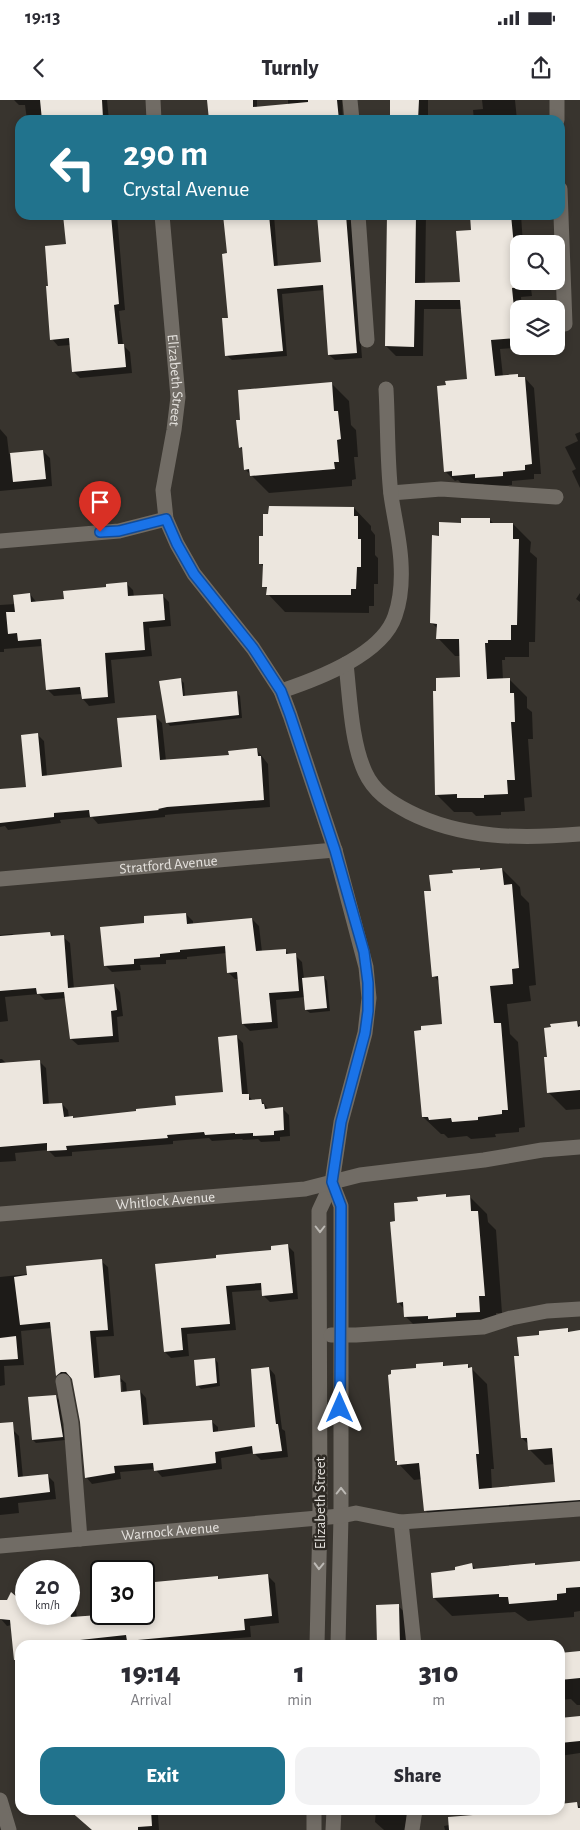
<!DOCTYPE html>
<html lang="en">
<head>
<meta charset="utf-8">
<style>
	:root { --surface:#fff; --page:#f2f2f3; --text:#2b2b33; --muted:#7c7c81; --accent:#21738d }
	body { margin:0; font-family:"Alegreya Sans",sans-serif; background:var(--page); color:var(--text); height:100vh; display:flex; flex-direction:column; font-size:19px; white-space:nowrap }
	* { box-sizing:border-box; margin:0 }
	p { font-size:16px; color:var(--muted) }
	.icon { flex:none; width:28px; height:28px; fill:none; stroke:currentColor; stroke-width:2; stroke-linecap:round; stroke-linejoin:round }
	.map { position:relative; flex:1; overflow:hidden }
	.sheet { position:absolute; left:15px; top:1540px; width:550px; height:175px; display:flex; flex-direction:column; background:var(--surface); border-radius:15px; box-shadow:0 2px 8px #0003 }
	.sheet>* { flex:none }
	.banner { position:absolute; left:15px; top:15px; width:550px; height:105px; border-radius:15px; box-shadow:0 2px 8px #0003; background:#21738d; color:#fff; overflow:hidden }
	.buttons { position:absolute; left:510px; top:135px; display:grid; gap:10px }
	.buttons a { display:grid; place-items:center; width:55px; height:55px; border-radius:10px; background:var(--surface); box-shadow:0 2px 8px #0003; font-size:25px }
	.speed { position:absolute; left:15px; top:1460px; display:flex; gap:10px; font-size:25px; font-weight:700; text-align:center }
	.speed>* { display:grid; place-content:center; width:65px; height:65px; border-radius:50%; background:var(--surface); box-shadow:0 2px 8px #0003; line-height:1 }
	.speed small { font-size:12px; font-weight:400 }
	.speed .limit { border:2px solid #111; border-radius:8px; background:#fff; color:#111 }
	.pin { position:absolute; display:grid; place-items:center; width:42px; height:42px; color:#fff; margin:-51px -21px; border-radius:50% 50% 50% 0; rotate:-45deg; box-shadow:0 0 5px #0007 }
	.pin .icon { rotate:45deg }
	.me { position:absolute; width:55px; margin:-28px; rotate:0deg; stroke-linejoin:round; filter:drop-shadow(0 0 4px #0008) }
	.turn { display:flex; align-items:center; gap:18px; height:105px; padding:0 25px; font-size:22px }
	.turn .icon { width:65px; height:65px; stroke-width:2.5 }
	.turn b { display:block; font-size:35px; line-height:42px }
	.eta { display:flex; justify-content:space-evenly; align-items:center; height:85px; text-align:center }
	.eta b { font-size:30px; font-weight:800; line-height:35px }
	.primary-button { display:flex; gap:10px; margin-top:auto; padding:10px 25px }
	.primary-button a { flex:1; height:58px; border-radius:15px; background:var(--accent); color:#fff; font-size:20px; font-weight:800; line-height:58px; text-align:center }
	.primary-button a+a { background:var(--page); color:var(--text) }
	.status { display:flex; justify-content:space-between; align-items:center; height:35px; padding:0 25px; background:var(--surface); direction:ltr }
	.status svg { height:14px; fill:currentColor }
	header { display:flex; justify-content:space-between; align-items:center; height:65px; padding:0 25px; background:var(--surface); font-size:22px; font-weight:800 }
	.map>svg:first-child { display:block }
	.shadow { fill:#0007; fill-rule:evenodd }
	.building { fill:#ece6de }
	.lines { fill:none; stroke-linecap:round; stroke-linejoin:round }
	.minor { stroke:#716c65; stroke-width:15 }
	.oneway { stroke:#bcb9b4 }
	.route-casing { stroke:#114b97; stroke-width:12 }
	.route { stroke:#1a73e8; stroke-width:9 }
	.labels { text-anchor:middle; stroke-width:5; stroke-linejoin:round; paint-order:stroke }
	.street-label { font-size:15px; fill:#e5e2de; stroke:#2e2a24 }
</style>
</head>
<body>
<div class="status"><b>19:13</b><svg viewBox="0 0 49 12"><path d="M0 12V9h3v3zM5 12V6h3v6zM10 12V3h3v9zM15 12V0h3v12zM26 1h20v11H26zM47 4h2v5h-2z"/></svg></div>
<header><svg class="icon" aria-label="back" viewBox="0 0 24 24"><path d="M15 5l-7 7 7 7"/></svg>Turnly<svg class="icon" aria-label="share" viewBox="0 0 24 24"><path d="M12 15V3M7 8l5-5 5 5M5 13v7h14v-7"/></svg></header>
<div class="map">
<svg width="580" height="1730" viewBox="0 0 580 1730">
	<rect width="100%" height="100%" fill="#38342e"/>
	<path class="shadow" d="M14,0H107L109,20H27L25,5H19Z
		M208,0H257V7L288,5V0H342L343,20H213Z
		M391,0H428V20H391Z
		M482,0H515L517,20H474L473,10L483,9Z
		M79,115H117L125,210L119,211L123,245L130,252L132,273L80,278L73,271L71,245L58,246L52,239L50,187Z
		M221,115H274L278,167L322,163L318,115H351L362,258L335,260L329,255L324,190L282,194L287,256L232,260L226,255L229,219L228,154L225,120Z
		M389,115H426L425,184H462L472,131L471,115H521L523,144H519V181H530L532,196L521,197L522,209H519V246L526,247L500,249L503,277L517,275L520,279L525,278L534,288L541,374H534V379L512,381V385L486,387L483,384L463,385L458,380L455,381L445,371L468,280L462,209H424L423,256H396L386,246Z
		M331,283L349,301L351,325L356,330L358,357H354L356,379L352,380V386L269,393L245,369L244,351L240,347L242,321Z
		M0,329L7,337L9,354L43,351L50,358L52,386L0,391Z
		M580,332V388L572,371L576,369L565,347L578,341L575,334Z
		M354,408L371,426V430L375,435V455L378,458V484H374V506H369V513L285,512L268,494V490L264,486V467L261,464Z
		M489,419L494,424H513L531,442L530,452L537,458L535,542H529V557H505V560H502L503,580L509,579L527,597V608L532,612L533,639H528L532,697L524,698L525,711L501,712V715L476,716L472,712H454L436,694L461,578V556H455L438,538V529L432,523L440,437L462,424Z
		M126,483L133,490L134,497L162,495L169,502L171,526L149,528L152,556L111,560L115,603L89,606L83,599L82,594L54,596L47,589L43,546L4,549V552H0V505L15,504L30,494L37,503L66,500Z
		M580,493V502L576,499Z
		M180,579L184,583L185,597L237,593L240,596L242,618L170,626L167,622Z
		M155,616L162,623L166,661L230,656L257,650L268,664L270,707L175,714L165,715V717L98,724L92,717L60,720L61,723L8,730L5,726L0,727V690L27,688L37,634L44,641L47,676L123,668Z
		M479,769L482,772L502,769L520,787L521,795L529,803L536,885L529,886L531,901L507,904L510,934L518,942L525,1027L519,1028V1032L495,1034L496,1037L471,1039L467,1036L448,1038L444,1034H441L423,1017L444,925L440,883L434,876L432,792Z
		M186,814L193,821V824L252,819L259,826L262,852L285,850L290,855H295L302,862L304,879L324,877L327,881L330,911L310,913L306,910L305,897L276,900L278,928L250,931L243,924L239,879H235L228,872L227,853L187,857V859L166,860V864L140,865L141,870L112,872L105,865L146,824Z
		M50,833L54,837H63L70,843L74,889L114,885L120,892L123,916L117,917L119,942L78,945L71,939L66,898L45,900L39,894L5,897L8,921L0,922V835L12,834L15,836Z
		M577,922L580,926V1009L566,1010L548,992L549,958Z
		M237,937L243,943L248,995L253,1001L261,1000L269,1010L283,1009L289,1015L290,1036L280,1037V1041L261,1042L258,1039L243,1040L242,1039L212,1041L209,1038L173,1041V1044L72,1052V1056L55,1057L48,1050L15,1053L16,1061L0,1062V959H2L7,964L39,961L46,968L49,1005L62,1004L68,1010L69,1018L74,1019L177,1007L224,993Z
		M469,1096L487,1114L488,1122L496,1130L502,1213H496L497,1229L423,1234L406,1217L405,1210L398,1202L397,1122L419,1102V1098Z
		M288,1146L294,1152L298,1199L270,1202L263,1195V1190L232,1192L236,1230L187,1234L189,1256L171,1258L165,1252L218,1159L273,1152Z
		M101,1161L108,1167L114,1236L96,1237L100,1278L119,1277L126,1283L127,1293L140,1291L146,1298L149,1326L211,1321L218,1327V1332L256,1328L269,1268L275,1275L282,1329L285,1331L288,1357L261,1360L254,1353L221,1358L222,1369L162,1377L155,1369L120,1372L121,1379L92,1384L86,1377L82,1322L73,1278H68L63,1281L57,1275L52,1228L21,1231L24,1265L4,1266L5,1285L0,1286V1177L28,1174ZM119,1282H122L123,1298H121Z
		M567,1229L571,1233L580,1232V1416L440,1426L425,1410L422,1379L414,1380L396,1361L418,1269L442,1263L446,1267L468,1265L487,1284L494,1369H491L492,1389L556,1383L555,1364L545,1365L530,1350L529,1345L522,1338L520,1257L541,1236Z
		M215,1259L218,1263L220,1286L201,1289L197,1285Z
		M56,1296L59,1300L65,1340L36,1343L33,1340Z
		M13,1330L19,1336L23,1378L48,1376L54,1382L56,1399L18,1403L19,1413L0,1415V1331Z
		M54,1461L61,1468V1471H42L41,1462Z
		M580,1462V1511L574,1512V1517L528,1521L515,1512L452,1516L434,1498L457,1471L472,1465L477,1470Z
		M268,1476L275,1483L279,1523L250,1526L251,1537L163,1545H20V1573L16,1569L12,1525L7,1526L0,1518V1502L26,1499V1514H69V1495L75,1501L77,1518L123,1514H144V1484L218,1478L220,1480Z
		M398,1506L408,1515V1545H378Z
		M580,1552V1605H577L571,1599L560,1600V1554Z
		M580,1617V1653L560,1656V1619Z
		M577,1704L580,1707V1730H445L444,1726L513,1713V1710H560V1705Z
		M71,1710H152L158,1715L159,1730H93Z
		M209,1710H262L213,1714Z
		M376,1710H407L406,1730H384L375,1722Z"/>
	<path class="building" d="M40,0H102L103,18L77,20H42Z
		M207,0H253V7L308,2V0H337L339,20H209Z
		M390,0H419L418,20H390Z
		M63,115H111L119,204L114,205L118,244H124L126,267L72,272L69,238L50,240L46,186H48L45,146L66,144Z
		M223,115H269L274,166L321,162L317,115H346L357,253L328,255L323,185L277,189L283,251L225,256L222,218H228L222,154L227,153Z
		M387,115H416L415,183L460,182L456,131L471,130L470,115H511L516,167H519V187L512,188L517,238L491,240L495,276L518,274V277H525L532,364L525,365V370L503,372V376L475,378V374L452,376V371L444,372L437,286L446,285L445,281L467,279L460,200H415L414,247L385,246Z
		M332,282L334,311H338L341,339L337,340L339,362H334L335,369L250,376L249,369L244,370L242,347L239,348L236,320H240L238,290Z
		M43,350L46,379L13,382L10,353Z
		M269,406L354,407V416H358V439H361V467H357L356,489H351V495H266L267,487H262L263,464H259V436H263V414H268Z
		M461,418H490V423H513V439H519L517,525H511V540H488V543H485L487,579L510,578V593H514L515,622H511L515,680H507L508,694L484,695V698H457V694L435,695L433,591H436V578L460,577L459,539H436L437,524L430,523L432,435L439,436V422L461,423Z
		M127,482L128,496L163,494L165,520L143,522L145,550L105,553L108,597L82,599L80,587L46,590L41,539L18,541L17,533L8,534L6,512H15L13,495L30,493L31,502L64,499L63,491L106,487V484Z
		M181,578L183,596L237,591L239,615L166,623L159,581Z
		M156,615L160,660L229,655L228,651L257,648L258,656H261L264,700L167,707L158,709L159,710L90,717L89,710L54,713V717L0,723V689L26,687L21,635L38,633L42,676L122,667L117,618Z
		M480,768V770L502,768L504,785L512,784L519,868L512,869L513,884L490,886L494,923H501L508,1010H502V1014L478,1017V1020L452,1022L451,1018L429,1020L428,1017H422L414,931L421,930V926L442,924L438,876L432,877L424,791H431L429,775L453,773L452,770Z
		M186,813L187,824L252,818L256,851L286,849V854L296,853L299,891L269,893L272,922L242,924L237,872L227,873L225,846L180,850V852L160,854V857L134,859V864L104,866L100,827L144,823V816Z
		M50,832L51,836L64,835L68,888L114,884L117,910L111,911L113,936L70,939L64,892L37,894L36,888L0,891V836Z
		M324,876L327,908L305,910L302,878Z
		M577,921L578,927L580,926V990L547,993L544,957H547L544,928L551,927L550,924Z
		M237,935L242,994H249V1000L261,999L262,1004H264L265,1009L283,1007L284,1030L274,1031V1035L253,1036V1033L235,1034V1033L205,1035L204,1032L167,1035L168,1038L66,1046L67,1050L47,1051V1043L0,1047V963L40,960L43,1004L62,1003L64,1017L73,1016V1018L136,1011V1009L176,1005L175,996L223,992L218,937Z
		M446,1094V1097L470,1095L471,1111H478L485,1196H479L480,1212L456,1213V1217L428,1219V1216L404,1217L403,1202L397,1203L390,1122L395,1121L394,1103L418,1101L417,1097Z
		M288,1144L293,1193L262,1196L261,1183L226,1186L230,1224L181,1228L183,1250L164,1252L155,1164L216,1158V1155L271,1150V1146Z
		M102,1159L108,1230L90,1231L94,1278L120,1275L121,1292L140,1290L143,1325L212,1320L213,1332L255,1327L251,1269L269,1267L276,1324H278L282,1351L253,1354L252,1346L215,1352L216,1363L154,1371L153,1363L114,1366L115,1373L85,1378L80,1322L72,1279L66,1272H61L56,1276L50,1222L20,1225L14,1177L27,1175L26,1166Z
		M568,1228V1232L580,1230V1400L424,1411L419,1363L397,1365V1361H395L388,1275L391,1274V1270L416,1268V1264L443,1262V1266L468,1264V1268L472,1267L479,1354H476L479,1389L555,1382L552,1348L528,1350L527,1338H521L514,1256H519L517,1237L539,1235V1231Z
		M16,1236L18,1259L0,1260V1238Z
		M215,1258L217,1283L196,1286L194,1260Z
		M56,1295L63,1337L32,1340L28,1297Z
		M13,1322L18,1377L48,1374L50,1392L0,1398V1323Z
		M580,1461V1487L566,1488V1493L557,1494V1500L509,1504L508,1497H499V1494L433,1498L431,1473L455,1470V1467L472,1463L473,1469L535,1463V1465Z
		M268,1474L272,1516L244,1519L245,1530L127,1541L126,1535L80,1540V1545H20V1560H14L10,1520L0,1519V1500H7L11,1492L18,1498H26V1514H70L71,1517L113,1514H144V1483L218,1476V1479Z
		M399,1504L400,1545H377L376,1505Z
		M580,1551V1578L560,1580V1553Z
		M580,1616V1641L560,1643V1618Z
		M577,1702L578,1708H580V1730H449L448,1717L511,1712V1710H560V1704Z
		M69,1710H151L152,1726L138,1727V1730H92Z"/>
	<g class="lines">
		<g class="minor">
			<path d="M153,0L154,20"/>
			<path d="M350,0L352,20"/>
			<path d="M557,0V20"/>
			<path d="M560,89L565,224"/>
			<path id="s1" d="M162,115L178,297L174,330L163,390L166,419L177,444L194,474L253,548L281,591L290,615L335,750L366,867L369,898L365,933L341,1022L332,1083L319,1111L320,1418L317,1545"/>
			<path d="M358,115L367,240"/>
			<path d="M391,393L441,389L556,397"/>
			<path d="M0,441L119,431L166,419"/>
			<path d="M346,564C350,598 351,641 365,672C374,692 390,702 409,712C462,739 522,739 580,734"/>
			<path d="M281,591C317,579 382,555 395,516C401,499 402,480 401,463C400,440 394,417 391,395C387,360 388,324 386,289"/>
			<path id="s2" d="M0,779L335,750"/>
			<path d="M332,1083L341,1106V1416L338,1545"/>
			<path id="s3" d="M0,1114L305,1089L360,1075L484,1060L542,1050L580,1047"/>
			<path d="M331,1235H356L483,1227L511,1218L547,1211L580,1209"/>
			<path d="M63,1281L71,1323L80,1439"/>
			<path d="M401,1422L414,1545"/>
			<path id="s4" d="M0,1446L341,1416L356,1413L401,1422L580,1409"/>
			<path d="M0,1700L9,1730"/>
			<path d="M314,1710V1730"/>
			<path d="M333,1730L334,1710"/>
			<path d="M412,1730L415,1710"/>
		</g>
	</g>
	<defs><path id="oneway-chevron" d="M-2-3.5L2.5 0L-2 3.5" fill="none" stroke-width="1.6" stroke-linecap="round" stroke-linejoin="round" transform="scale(1.25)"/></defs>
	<g class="oneway">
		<use href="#oneway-chevron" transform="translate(320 1129) rotate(90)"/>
		<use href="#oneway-chevron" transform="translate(341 1391) rotate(-90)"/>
		<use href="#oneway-chevron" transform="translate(319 1466) rotate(91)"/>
	</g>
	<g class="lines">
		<defs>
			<path id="route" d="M100,432L119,431L166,419L177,444L194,474L253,548L281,591L290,615L335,750L364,852L368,883V911L365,933L341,1022L332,1082L341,1106L340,1308"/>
		</defs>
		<use href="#route" class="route-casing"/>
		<use href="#route" class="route"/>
	</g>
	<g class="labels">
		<g class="street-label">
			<text dy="5" stroke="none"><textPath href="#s1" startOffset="166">Elizabeth Street</textPath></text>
			<text dy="5" stroke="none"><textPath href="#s2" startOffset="169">Stratford Avenue</textPath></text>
			<text dy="5" stroke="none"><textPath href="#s3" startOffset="166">Whitlock Avenue</textPath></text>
			<text transform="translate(320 1403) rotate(-90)" y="5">Elizabeth Street</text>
			<text dy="5" stroke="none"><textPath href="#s4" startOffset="171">Warnock Avenue</textPath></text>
		</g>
	</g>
</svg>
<div class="buttons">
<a><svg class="icon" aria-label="search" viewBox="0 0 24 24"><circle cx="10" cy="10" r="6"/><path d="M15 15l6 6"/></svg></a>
<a><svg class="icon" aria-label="layers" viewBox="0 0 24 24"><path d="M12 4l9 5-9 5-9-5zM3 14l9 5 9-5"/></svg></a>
</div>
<div class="speed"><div>20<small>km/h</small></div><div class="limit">30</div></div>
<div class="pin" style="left:100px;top:432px;background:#d93025"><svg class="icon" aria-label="arrive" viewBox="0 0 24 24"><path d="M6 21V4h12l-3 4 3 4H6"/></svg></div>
<svg class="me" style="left:340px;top:1308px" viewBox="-20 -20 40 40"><path d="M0-17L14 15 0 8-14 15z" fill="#1a73e8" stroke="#fff" stroke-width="4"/></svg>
<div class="banner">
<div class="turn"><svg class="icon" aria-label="left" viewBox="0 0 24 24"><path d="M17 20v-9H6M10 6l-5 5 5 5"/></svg><div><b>290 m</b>Crystal Avenue</div></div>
</div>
<section class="sheet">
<div class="eta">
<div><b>19:14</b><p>Arrival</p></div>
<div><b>1</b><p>min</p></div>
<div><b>310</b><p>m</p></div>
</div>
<div class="primary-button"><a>Exit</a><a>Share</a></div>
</section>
</div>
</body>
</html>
